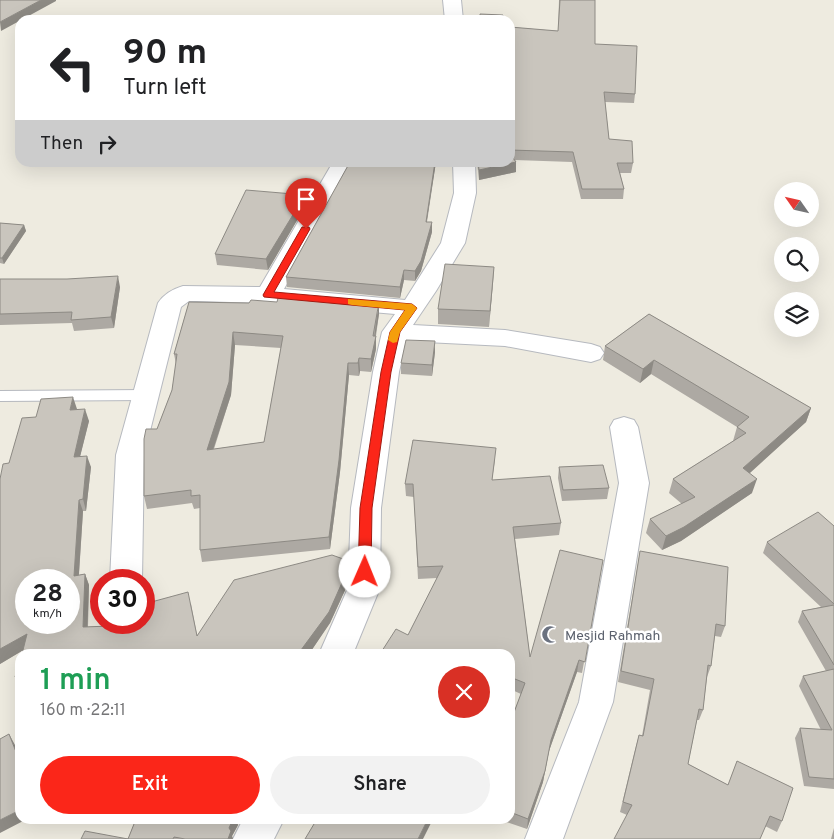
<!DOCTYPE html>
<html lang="en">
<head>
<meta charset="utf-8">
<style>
	:root { --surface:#fff; --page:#f2f2f2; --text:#202124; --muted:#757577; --accent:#fb2619 }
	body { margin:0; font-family:Overpass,sans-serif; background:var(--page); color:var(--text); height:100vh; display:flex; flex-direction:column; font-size:19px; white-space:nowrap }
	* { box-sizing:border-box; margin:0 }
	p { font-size:16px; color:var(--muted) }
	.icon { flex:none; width:28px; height:28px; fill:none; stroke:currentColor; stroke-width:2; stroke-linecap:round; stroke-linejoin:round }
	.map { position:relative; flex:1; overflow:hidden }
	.panel { position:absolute; left:15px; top:649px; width:500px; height:175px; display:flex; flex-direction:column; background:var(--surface); border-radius:15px; box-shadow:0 5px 20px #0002 }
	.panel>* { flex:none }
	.hud { position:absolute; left:15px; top:15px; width:500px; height:152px; border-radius:15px; box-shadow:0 5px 20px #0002; background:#fff; color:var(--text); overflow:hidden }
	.needle { width:32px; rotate:304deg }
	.tools { position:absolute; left:774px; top:182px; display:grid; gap:10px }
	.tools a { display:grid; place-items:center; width:45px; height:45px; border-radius:50%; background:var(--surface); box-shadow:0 5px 20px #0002; font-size:25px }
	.speed { position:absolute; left:15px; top:569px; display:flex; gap:10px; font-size:25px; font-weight:700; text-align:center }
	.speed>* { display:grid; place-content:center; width:65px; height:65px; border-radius:50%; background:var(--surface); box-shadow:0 5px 20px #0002; line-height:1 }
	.speed small { font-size:12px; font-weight:400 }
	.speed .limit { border:8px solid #d22; background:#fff; color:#111 }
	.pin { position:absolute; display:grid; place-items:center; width:42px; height:42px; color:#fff; margin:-51px -21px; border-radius:50% 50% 50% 0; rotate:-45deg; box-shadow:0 0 5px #0007 }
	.pin .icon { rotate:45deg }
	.me { position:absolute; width:55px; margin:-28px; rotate:1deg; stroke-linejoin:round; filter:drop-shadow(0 0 4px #0008) }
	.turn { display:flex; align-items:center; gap:18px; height:105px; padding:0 25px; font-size:22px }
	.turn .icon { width:65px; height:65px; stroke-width:2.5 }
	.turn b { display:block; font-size:35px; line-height:42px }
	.then { display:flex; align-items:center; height:48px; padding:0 25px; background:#0003; gap:10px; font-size:19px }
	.round { display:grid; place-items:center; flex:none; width:52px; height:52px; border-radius:26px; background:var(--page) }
	.overview { display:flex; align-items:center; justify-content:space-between; height:85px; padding:0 25px }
	h1 { font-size:30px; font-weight:600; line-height:38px; color:#1e9e55 }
	.action { display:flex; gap:10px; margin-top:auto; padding:10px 25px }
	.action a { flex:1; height:58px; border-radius:30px; background:var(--accent); color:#fff; font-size:20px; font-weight:600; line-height:58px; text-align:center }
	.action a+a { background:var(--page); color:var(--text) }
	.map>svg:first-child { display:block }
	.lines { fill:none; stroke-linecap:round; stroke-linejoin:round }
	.lane-casing { stroke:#b6b9bf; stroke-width:2 }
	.street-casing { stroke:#b6b9bf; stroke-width:2 }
	.lane { fill:#fff; fill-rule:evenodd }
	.street { fill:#fff; fill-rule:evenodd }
	.wall { fill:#ada9a3; fill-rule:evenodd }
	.shaded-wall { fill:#8d8a84 }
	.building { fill:#c9c5bd; stroke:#8d8a84; fill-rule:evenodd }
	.route { fill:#fb2619; stroke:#a31910 }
	.slow { fill:#f59e0b }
	.labels { text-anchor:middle; stroke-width:5; stroke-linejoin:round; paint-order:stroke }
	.worship-label { font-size:14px; fill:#5b616d; stroke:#fff; text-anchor:start }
</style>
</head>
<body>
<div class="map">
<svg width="834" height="839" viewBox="0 0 834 839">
	<rect width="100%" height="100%" fill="#eeebe0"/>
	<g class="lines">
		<defs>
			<path id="lane" d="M146,390L151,392L153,395L151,398L146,400L0,401V391Z"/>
			<path id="street" d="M443,0H461L463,20H445Z
				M333,162L354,163L284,289L405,300L441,243L454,193L453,162H475L476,193L465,243L436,291L413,325L505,330L591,344L600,347L604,353L600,359L591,362L505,346L406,341L399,372L381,508L380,588L353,654H319L348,588L351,508L373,372L382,332L395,314L268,303L197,301H189L181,307L144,455L142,580H110L116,455L158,303C164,294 173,289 183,286L260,287Z
				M624,417L634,420L638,427L649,483L613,702L563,839H525L579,702L619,483L610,427L614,420Z
				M243,819H284L274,839H233Z"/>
		</defs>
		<use href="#lane" class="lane-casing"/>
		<use href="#street" class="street-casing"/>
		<use href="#lane" class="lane"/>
		<use href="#street" class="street"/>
	</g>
	<path class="wall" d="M559,0H595V44L635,94L634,103L605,102L609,139L633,163L631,173H620L624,189L623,199H581L572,162L515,160L516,162V172L479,180L477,162H510V27L558,31Z
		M350,162H436L427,222L432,232L421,271L415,281L404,280L400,298L287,287L286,277Z
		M305,195L306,205L268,270L217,265L215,254Z
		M0,223L24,225L26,231L4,264L0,263Z
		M494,267L489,327L438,324V309Z
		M0,279L120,287L114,328L74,331L72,323L0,325Z
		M189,302L379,314L376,336V349L371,372L360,371L359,376L349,375L340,472L330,549L202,562L200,550V508L194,509L192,503L147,509L144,496L157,429L172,390L176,364L174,354ZM235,345L281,348L264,442L214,449L231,395Z
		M649,314L811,408L806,422L749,473L752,493L681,541L662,550L646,533L650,519L682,504L669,493L673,479L733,441L737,427L651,374L640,383L603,360L605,346Z
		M435,352L432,376L401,374V363Z
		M77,409L89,421L80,456L91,467L86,511H83L79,575L85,574L89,585L88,627L139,625L191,604L197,635L346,560L347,572L346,588L330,623L309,654L23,650L0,664L9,463Z
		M495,460L492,480L561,523L559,535L515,539L530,657L603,560L582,673L577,672L549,751L543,782L527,829L498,819H510V723L521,694L510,689V654L408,635L437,578L418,579L414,497L406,496L405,484Z
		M559,467L609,488L607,499L562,501L558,478Z
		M834,526V789L804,786L795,738L800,728L821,730L799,686L803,676L826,671L798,622L802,611L821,607L763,553L767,542Z
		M640,551L725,626L721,637L715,636L711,666L707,677L703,710L699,720H697L688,764L728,785L737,761L782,821L777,832L765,826L627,815L620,812L636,746L639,735L642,736L650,690L618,682L638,563Z
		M20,660V687L15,677Z
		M136,819H236L238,825L232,836L233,839H81H128Z
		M834,828V839H831Z"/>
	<path class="shaded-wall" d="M41,0H56V1L1,31L0,22Z
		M435,162H436L425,232L426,222Z
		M516,162V172L479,180V170Z
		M305,195L306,205L268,270L266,259Z
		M432,222V232L421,271L415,281V271Z
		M24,225L26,231L4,264L2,258Z
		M494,267L493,283L489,327L490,311Z
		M404,270V280L400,298V287Z
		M118,276L120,287L114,328L111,317Z
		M379,302V314L375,338L376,336V349L371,372V359Z
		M233,332L235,345L231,395L209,462L207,450Z
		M435,341V352L432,376V365Z
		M359,358L360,371L359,376L358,363Z
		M654,360L651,374L640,383L643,369Z
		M348,363L349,375L340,472L330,549L329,537Z
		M73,397L77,409L74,422L70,410Z
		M811,408L806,422L739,483L743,468Z
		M85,409L89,421L77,469L74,457Z
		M87,456L91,467L86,511L83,499Z
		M757,479L752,493L681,541L662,550L666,536Z
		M79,500L83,511L78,587L74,576Z
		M346,560L347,572L346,588L330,623L309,654L301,650Z
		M85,574L89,585L87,638L83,627Z
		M27,634L32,645L0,664V649Z
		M579,660L577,672L549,751L543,782L527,829L528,819L551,740Z
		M9,734L15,745L20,759V762Z
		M20,810V819H27L0,833V820Z
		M233,819H236L238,825L232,836L233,839H228L229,828Z
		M428,819H433L423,839H418Z"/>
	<path class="building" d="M0,0H41L0,22Z
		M560,0H595V44L637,46L635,94L604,92L609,139L632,141L633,163H617L624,189H582L573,152L510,150V27L558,31Z
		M480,14L503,15L502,20H480Z
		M510,154L516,162L479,170L478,162H510Z
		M350,162H435L426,222H432L421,261L415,271L404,270L400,287L286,277Z
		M246,190L305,195L266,259L215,254Z
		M0,223L24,225L2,258H0Z
		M445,264L494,267L490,311L438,309Z
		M118,276L111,317L71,320L72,312L0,314V279H67Z
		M279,294L379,302L373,336H376L371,359L359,358L358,363H348L339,460L329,537L200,550V495L191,496V490L144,496V439L146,429H157L172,390L177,354H174L189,302L249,303L251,300L277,302ZM233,332L283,336L264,442L207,450L229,382Z
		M649,314L811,408L743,468L757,479L684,527L666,536L650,519L695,497L673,479L746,433L737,427L749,417L654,360L643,369L605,346Z
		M406,340L435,341L432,365L401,363Z
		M73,397L70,410L85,409L74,457L87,456L83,499L79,500L74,576L85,574L83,627L139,625V622H144V604L188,592L197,636L234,580L332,555L346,560L345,576L329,612L301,650L308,654H22L27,634L0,649V479L3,464L9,463L22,418L36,417L41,399ZM26,580H69V622H26Z
		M413,440L496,448L492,480L550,476L561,523L513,527L530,657L560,550L603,560L585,662L579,660L551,740L545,771L528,819L510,812V723L525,683L510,677V654H380L396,629L408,635L443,566L418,567L413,484H405Z
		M603,465L609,488L563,490L559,467Z
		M818,512L834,526V604L767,542Z
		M640,551L728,567L725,626L716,624L711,666L708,665L703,710L699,709L688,764L728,785L737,761L793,788L782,821L770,816L760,839H614L632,805L623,802L639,735L643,736L654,679L621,671Z
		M834,605V665L802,611Z
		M20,660V677H15Z
		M834,669V779L809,777L800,728L832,730L803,676Z
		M9,734L20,762V810L0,820V739Z
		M136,819H233L229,828L231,831L228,839H185L174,837L173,839H81L85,831L128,839Z
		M317,819H428L418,839H305Z"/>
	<path class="route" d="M302,227H309L310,229L274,292L412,304L417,308L400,332L391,372L372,508L371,572L369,576L365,577L360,576L358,572L360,508L381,372L390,332L405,310L264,297L263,295Z"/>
	<path class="slow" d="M348,299L412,304L417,308L400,332L397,342L393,343L388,340L390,332L405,310L352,305L348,304Z"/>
	<defs>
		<symbol id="mosque-bare" viewBox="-9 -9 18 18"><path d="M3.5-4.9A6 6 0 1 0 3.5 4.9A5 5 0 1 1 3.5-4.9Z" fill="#6b7280" stroke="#fff" stroke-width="2.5" paint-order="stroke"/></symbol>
	</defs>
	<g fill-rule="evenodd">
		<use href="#mosque-bare" x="538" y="622" width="25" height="25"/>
	</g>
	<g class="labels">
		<g class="worship-label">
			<text x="565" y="640">Mesjid Rahmah</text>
		</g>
	</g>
</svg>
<div class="tools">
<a><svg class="needle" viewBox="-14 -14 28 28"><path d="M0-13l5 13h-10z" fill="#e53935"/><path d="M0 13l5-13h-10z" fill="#757577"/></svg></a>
<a><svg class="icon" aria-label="search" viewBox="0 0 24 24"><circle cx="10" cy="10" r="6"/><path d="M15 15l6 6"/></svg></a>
<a><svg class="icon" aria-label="layers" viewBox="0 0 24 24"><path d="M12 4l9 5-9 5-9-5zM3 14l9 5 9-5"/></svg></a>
</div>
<div class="speed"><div>28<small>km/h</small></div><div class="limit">30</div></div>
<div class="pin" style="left:306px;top:229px;background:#d93025"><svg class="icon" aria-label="arrive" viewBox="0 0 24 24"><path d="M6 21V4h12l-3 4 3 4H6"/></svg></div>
<svg class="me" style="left:365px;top:572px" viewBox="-20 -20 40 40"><circle r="19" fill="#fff"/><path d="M0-13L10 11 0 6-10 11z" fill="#fb2619"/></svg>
<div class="hud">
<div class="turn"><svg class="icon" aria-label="left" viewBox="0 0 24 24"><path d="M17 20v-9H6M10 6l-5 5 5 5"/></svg><div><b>90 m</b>Turn left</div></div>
<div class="then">Then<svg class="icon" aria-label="right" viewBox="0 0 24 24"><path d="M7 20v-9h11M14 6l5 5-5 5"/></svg></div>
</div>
<section class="panel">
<div class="overview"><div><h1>1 min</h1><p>160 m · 22:11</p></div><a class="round" style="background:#d93025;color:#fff"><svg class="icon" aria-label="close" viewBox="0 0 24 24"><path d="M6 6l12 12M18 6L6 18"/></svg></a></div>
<div class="action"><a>Exit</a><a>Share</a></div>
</section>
</div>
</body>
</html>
